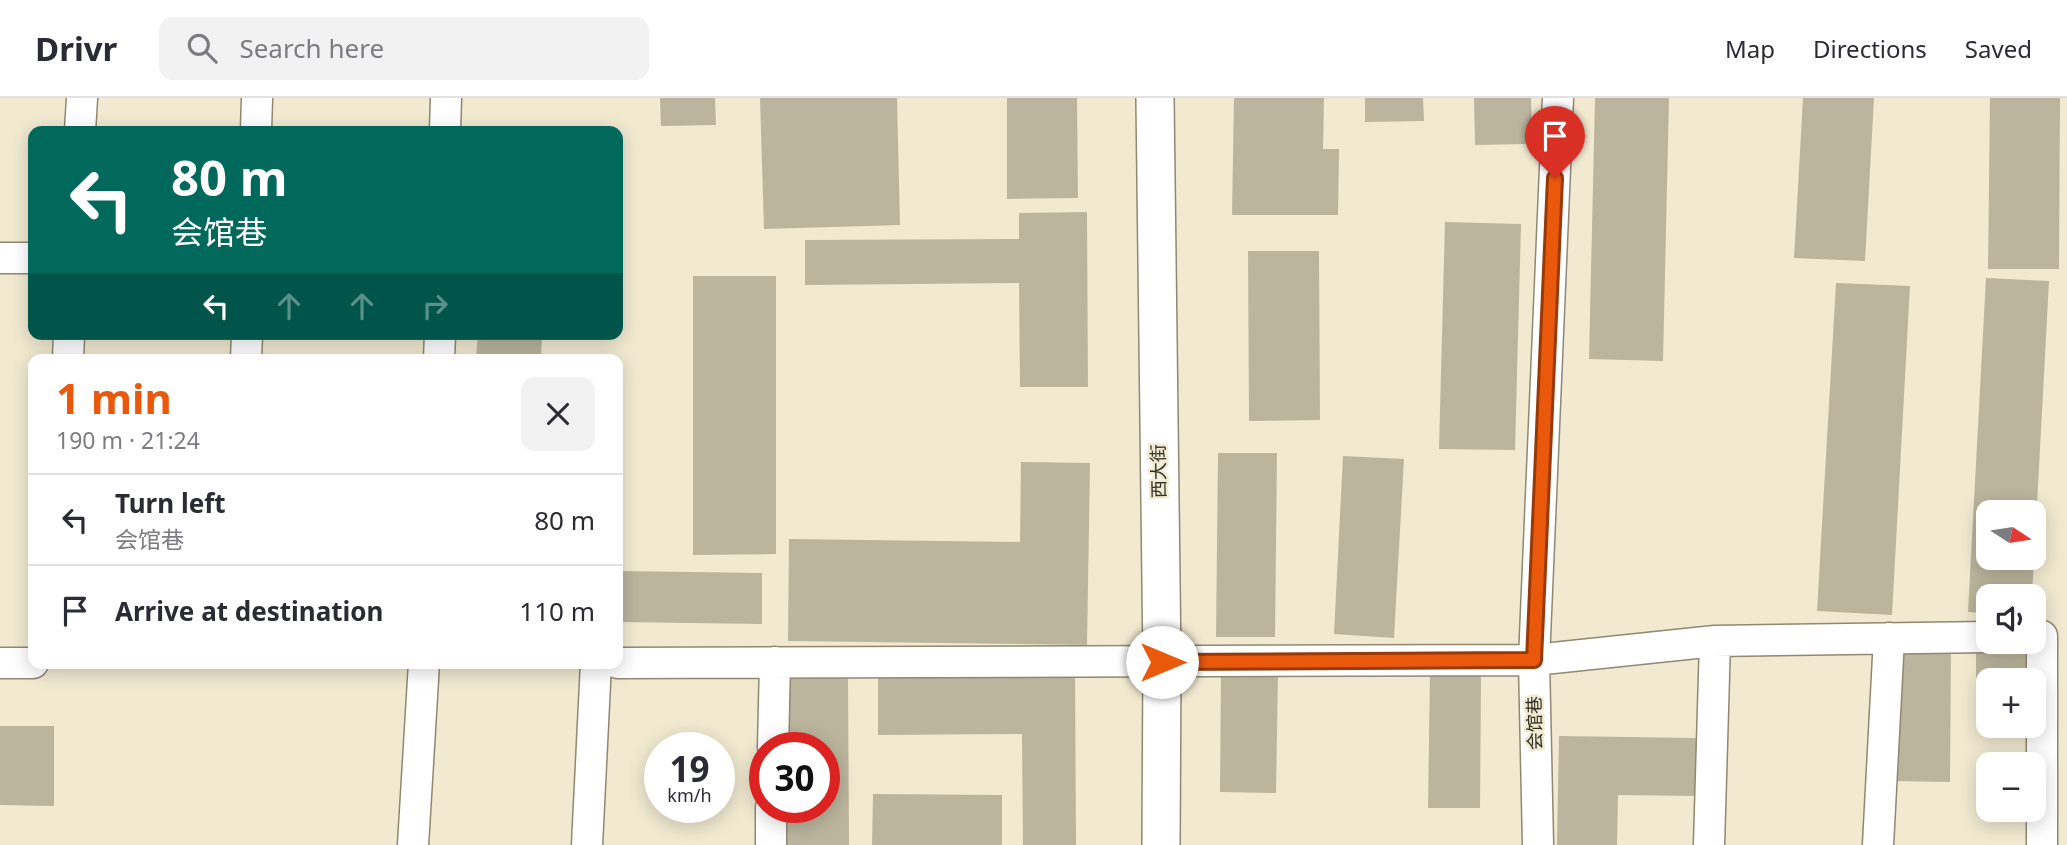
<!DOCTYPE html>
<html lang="en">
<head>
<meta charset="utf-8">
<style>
	:root { --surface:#fff; --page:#f2f2f3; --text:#2b2b33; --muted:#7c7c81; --line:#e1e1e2; --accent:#ea580c }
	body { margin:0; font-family:"Noto Sans","Noto Sans SC",sans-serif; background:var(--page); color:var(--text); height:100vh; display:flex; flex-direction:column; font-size:26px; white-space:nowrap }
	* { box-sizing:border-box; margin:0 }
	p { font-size:23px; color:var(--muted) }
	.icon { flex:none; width:38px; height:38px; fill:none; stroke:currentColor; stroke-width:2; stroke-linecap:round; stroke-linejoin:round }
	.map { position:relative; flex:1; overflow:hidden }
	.details { position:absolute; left:28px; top:256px; width:595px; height:315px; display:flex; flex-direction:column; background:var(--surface); border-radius:14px; box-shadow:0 4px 18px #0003 }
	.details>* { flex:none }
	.top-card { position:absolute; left:28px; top:28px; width:595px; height:214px; border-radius:14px; box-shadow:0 4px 18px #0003; background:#00695c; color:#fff; overflow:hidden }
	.needle { width:46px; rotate:102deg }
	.fabs { position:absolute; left:1976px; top:402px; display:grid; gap:14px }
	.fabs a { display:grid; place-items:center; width:70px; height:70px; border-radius:14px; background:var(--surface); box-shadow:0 4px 18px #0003; font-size:35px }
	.speed { position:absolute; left:644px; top:634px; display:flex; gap:14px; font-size:35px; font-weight:700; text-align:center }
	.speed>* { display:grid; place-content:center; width:91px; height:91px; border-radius:50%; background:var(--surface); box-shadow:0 4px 18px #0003; line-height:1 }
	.speed small { font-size:18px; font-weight:400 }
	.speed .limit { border:10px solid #d22; background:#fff; color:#111 }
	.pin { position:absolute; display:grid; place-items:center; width:60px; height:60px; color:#fff; margin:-72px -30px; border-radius:50% 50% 50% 0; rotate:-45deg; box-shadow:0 0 7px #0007 }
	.pin .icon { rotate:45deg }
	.me { position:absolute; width:77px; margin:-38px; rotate:90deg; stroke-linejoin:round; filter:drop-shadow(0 0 5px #0008) }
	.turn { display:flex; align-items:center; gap:24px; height:147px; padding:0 28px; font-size:32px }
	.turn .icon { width:91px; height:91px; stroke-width:2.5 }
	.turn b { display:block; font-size:49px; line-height:60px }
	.lanes { display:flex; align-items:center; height:66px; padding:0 28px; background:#0003; justify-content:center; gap:35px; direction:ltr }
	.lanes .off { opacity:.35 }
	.round { display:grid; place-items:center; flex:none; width:74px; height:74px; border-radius:14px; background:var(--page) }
	.headline { display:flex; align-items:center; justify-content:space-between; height:119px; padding:0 28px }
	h1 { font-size:42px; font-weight:700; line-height:52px; color:var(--accent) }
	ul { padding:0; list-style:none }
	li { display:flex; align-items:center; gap:21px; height:91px; padding:0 28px; border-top:2px solid var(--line) }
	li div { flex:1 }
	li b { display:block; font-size:26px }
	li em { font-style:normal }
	header { display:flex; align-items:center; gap:42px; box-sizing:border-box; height:98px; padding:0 35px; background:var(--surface); border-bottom:2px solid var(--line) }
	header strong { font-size:33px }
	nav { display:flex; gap:38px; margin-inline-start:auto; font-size:24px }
	.search { width:490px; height:63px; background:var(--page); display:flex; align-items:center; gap:18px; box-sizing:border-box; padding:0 24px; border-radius:14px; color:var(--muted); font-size:26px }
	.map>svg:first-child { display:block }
	.building { fill:#bbb59d }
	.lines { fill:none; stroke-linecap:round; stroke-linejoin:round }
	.minor-casing { stroke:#8f8872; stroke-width:33 }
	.major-casing { stroke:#8f8872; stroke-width:40 }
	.minor { stroke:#fff; stroke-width:30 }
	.major { stroke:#fff; stroke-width:37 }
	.route-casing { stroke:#983908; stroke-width:18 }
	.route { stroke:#ea580c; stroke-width:12 }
	.labels { text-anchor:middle; stroke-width:5; stroke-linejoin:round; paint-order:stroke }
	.street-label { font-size:18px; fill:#312f25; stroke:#f1ead1 }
</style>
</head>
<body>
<header>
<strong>Drivr</strong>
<div class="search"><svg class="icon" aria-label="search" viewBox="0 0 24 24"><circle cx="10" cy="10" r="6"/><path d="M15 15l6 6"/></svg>Search here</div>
<nav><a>Map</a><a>Directions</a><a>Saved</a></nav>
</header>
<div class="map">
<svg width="2067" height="747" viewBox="0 0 2067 747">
	<rect width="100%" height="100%" fill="#f1ead1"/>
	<path class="building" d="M660,0H715L716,27L661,28Z
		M760,0H897L900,127L764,131Z
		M1007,0H1077L1078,100L1007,101Z
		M1234,0H1324L1323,51H1339L1338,117H1232Z
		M1365,0H1423L1424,23L1365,24Z
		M1474,0H1531L1532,46L1475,47Z
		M1595,0H1669L1663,263L1589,261Z
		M1803,0H1874L1865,163L1794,160Z
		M1990,0H2060L2059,171H1988Z
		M1087,114L1088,289H1020L1019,185L805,187V142L1019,141V115Z
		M1445,124L1521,126L1515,352L1439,351Z
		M1248,153H1319L1320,322L1249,323Z
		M693,178H776V456L693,457Z
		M1986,180L2049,183L2036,426H2034V415H1988V460H2034L2032,499H1988V515L1968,514Z
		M1836,185L1910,188L1892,517L1817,513Z
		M478,236H542L541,261H476Z
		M1218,355H1277L1275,539H1216Z
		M1343,358L1404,361L1394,540L1334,536Z
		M1021,364L1090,365L1087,547L788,543L789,441L1020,444Z
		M618,473L762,475V526L618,524Z
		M1895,550H1951L1950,684L1894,683Z
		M1976,554L2034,555V583H1988V614H1976Z
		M1075,572L1076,747H1023L1022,636L878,637V574Z
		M1221,573H1278L1276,695L1220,694Z
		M1430,575L1481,576L1480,710H1428Z
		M783,577H848L849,747H784V709H824V649H784Z
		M0,628H54V708L0,707Z
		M1559,638L1697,640L1695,698L1618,697L1617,747H1557Z
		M873,696L1002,697V747H872Z"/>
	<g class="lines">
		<defs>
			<path id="minor" d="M80,33L82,0
				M256,33L257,0
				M445,33L446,0
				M0,160H33
				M68,261L69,236
				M246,261L247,236
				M439,261L440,236
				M2042,538V747
				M0,565H33
				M618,565L1534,562L1715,543L1988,539
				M773,649L775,564
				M413,747L424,565
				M587,747L596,565
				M771,747V709
				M1538,747L1534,562L1558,0
				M1709,747L1715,543
				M1878,747L1889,540"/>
			<path id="major" d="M1155,0L1162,564L1161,747"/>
		</defs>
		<use href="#minor" class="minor-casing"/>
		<use href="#major" class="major-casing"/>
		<use href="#minor" class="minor"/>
		<use href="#major" class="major"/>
	</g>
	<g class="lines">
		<defs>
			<path id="route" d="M1162,564L1534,562L1555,80"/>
		</defs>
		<use href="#route" class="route-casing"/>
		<use href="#route" class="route"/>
	</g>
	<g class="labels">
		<g class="street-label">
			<text transform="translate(1159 373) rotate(-91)" y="6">西大街</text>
			<text transform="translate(1535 625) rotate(-91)" y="6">会馆巷</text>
		</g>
	</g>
</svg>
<div class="fabs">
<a><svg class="needle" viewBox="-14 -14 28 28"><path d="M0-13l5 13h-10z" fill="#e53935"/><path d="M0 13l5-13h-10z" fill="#7c7c81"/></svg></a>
<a><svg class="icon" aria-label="sound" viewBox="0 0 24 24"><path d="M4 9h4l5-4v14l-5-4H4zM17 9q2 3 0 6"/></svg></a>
<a>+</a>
<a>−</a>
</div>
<div class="speed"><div>19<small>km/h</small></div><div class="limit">30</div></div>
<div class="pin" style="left:1555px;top:80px;background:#d93025"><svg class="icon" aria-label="arrive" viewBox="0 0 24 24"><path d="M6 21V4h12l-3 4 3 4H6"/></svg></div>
<svg class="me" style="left:1162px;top:564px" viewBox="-20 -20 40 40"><circle r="19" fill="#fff"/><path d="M0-13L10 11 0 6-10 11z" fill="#ea580c"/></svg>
<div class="top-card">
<div class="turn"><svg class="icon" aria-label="left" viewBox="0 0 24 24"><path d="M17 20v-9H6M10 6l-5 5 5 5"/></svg><div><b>80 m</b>会馆巷</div></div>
<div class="lanes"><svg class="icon" aria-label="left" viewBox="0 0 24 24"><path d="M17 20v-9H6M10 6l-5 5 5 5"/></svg><svg class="icon off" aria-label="ahead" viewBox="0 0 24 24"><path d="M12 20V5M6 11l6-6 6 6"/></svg><svg class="icon off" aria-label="ahead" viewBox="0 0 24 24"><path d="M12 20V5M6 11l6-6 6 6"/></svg><svg class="icon off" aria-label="right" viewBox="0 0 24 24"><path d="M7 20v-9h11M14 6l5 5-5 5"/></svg></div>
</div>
<section class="details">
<div class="headline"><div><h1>1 min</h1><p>190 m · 21:24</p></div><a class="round"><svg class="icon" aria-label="close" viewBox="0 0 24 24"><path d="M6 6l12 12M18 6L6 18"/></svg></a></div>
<ul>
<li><svg class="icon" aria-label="left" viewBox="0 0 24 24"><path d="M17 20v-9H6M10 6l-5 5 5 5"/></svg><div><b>Turn left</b><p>会馆巷</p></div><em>80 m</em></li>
<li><svg class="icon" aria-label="arrive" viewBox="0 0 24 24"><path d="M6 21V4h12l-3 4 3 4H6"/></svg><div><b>Arrive at destination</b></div><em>110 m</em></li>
</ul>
</section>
</div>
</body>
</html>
